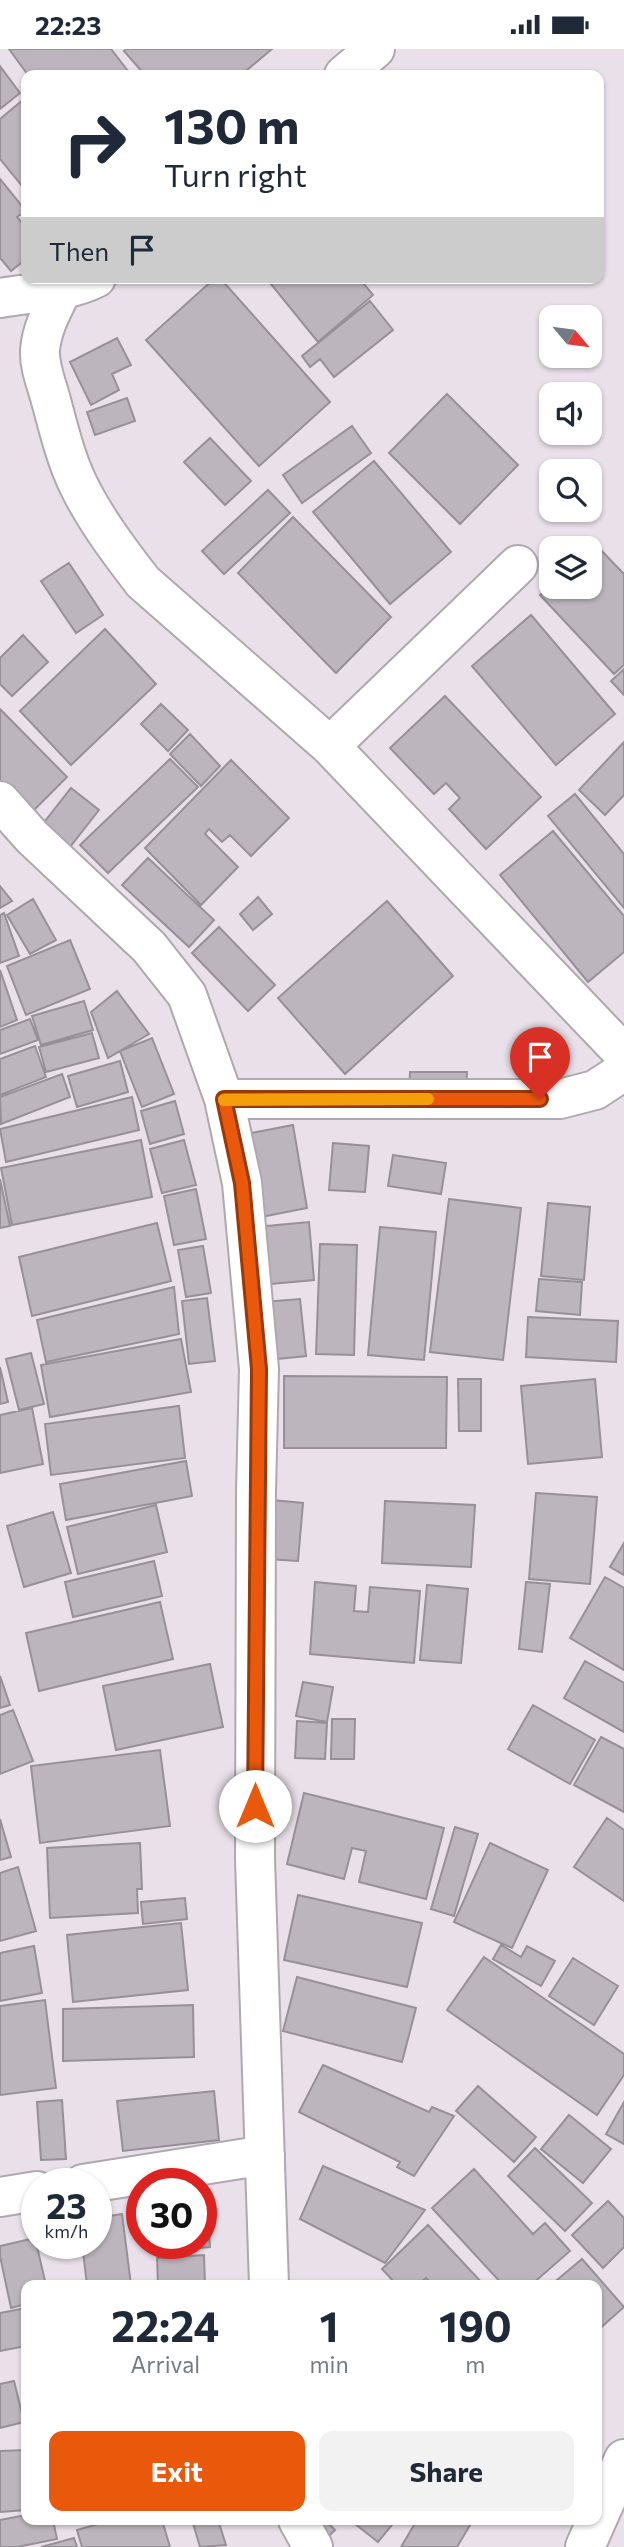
<!DOCTYPE html>
<html lang="en">
<head>
<meta charset="utf-8">
<style>
	:root { --surface:#fff; --page:#f2f2f3; --text:#1f2937; --muted:#747a83; --accent:#ea580c }
	body { margin:0; font-family:Commissioner,sans-serif; background:var(--page); color:var(--text); height:100vh; display:flex; flex-direction:column; font-size:26px; white-space:nowrap }
	* { box-sizing:border-box; margin:0 }
	p { font-size:23px; color:var(--muted) }
	.icon { flex:none; width:38px; height:38px; fill:none; stroke:currentColor; stroke-width:2; stroke-linecap:round; stroke-linejoin:round }
	.map { position:relative; flex:1; overflow:hidden }
	.drawer { position:absolute; left:21px; top:2231px; width:581px; height:245px; display:flex; flex-direction:column; background:var(--surface); border-radius:14px; box-shadow:0 2px 5px #0004 }
	.drawer>* { flex:none }
	.top-card { position:absolute; left:21px; top:21px; width:583px; height:214px; border-radius:14px; box-shadow:0 2px 5px #0004; background:#fff; color:var(--text); overflow:hidden }
	.needle { width:46px; rotate:119deg }
	.buttons { position:absolute; left:539px; top:256px; display:grid; gap:14px }
	.buttons a { display:grid; place-items:center; width:63px; height:63px; border-radius:14px; background:var(--surface); box-shadow:0 2px 5px #0004; font-size:35px }
	.speed { position:absolute; left:21px; top:2119px; display:flex; gap:14px; font-size:35px; font-weight:700; text-align:center }
	.speed>* { display:grid; place-content:center; width:91px; height:91px; border-radius:50%; background:var(--surface); box-shadow:0 2px 5px #0004; line-height:1 }
	.speed small { font-size:18px; font-weight:400 }
	.speed .limit { border:10px solid #d22; background:#fff; color:#111 }
	.pin { position:absolute; display:grid; place-items:center; width:60px; height:60px; color:#fff; margin:-72px -30px; border-radius:50% 50% 50% 0; rotate:-45deg; box-shadow:0 0 7px #0007 }
	.pin .icon { rotate:45deg }
	.me { position:absolute; width:77px; margin:-38px; rotate:0deg; stroke-linejoin:round; filter:drop-shadow(0 0 5px #0008) }
	.turn { display:flex; align-items:center; gap:24px; height:147px; padding:0 28px; font-size:32px }
	.turn .icon { width:91px; height:91px; stroke-width:2.5 }
	.turn b { display:block; font-size:49px; line-height:60px }
	.then { display:flex; align-items:center; height:66px; padding:0 28px; background:#0003; gap:14px; font-size:26px }
	.eta { display:flex; justify-content:space-evenly; align-items:center; height:119px; text-align:center }
	.eta b { font-size:42px; font-weight:700; line-height:49px }
	.button { display:flex; gap:14px; margin-top:auto; padding:14px 28px }
	.button a { flex:1; height:80px; border-radius:14px; background:var(--accent); color:#fff; font-size:28px; font-weight:700; line-height:80px; text-align:center }
	.button a+a { background:var(--page); color:var(--text) }
	.status { display:flex; justify-content:space-between; align-items:center; height:49px; padding:0 35px; background:var(--surface); direction:ltr }
	.status svg { height:19px; fill:currentColor }
	.map>svg:first-child { display:block }
	.building { fill:#bdb5bd; stroke:#989098; stroke-width:2 }
	.lines { fill:none; stroke-linecap:round; stroke-linejoin:round }
	.street-casing { stroke:#b0a8b0; stroke-width:42 }
	.street { stroke:#fff; stroke-width:38 }
	.route-casing { stroke:#983908; stroke-width:18 }
	.route { stroke:#ea580c; stroke-width:12 }
	.slow { stroke:#f59e0b; stroke-width:12 }
</style>
</head>
<body>
<div class="status"><b>22:23</b><svg viewBox="0 0 49 12"><path d="M0 12V9h3v3zM5 12V6h3v6zM10 12V3h3v9zM15 12V0h3v12zM26 1h20v11H26zM47 4h2v5h-2z"/></svg></div>
<div class="map">
<svg width="624" height="2498" viewBox="0 0 624 2498">
	<rect width="100%" height="100%" fill="#e9e0e9"/>
	<path class="building" d="M9,0H111L131,26H28Z
		M126,0H272L241,26H145L124,2Z
		M0,17L20,44L0,60Z
		M24,50L26,53V142L0,110V70Z
		M0,130L26,162L17,168L26,179V210L11,222L0,209Z
		M215,229H220L330,353L259,417L146,291Z
		M266,229H359L373,246L318,293Z
		M370,252L393,281L334,328L320,310L310,318L302,307Z
		M117,289L131,316L112,325L119,341L91,356L70,313Z
		M447,345L518,416L460,475L389,404Z
		M127,349L135,372L95,386L87,363Z
		M352,377L371,404L302,454L283,426Z
		M210,389L251,432L225,456L184,413Z
		M374,412L451,503L390,555L313,463Z
		M268,441L290,464L224,525L202,502Z
		M293,468L391,568L336,624L238,524Z
		M595,495L624,525V616L614,625L540,546L551,536L590,537V500Z
		M69,514L103,566L76,584L41,532Z
		M531,566L615,665L556,716L472,617Z
		M105,580L156,635L71,716L20,662Z
		M23,586L48,613L12,647L0,635V609Z
		M624,620V646L611,632Z
		M445,647L541,748L486,800L449,760L460,749L446,734L434,745L390,699Z
		M161,655L188,681L168,702L141,675Z
		M0,660L67,728L32,763L0,731Z
		M190,685L220,717L201,737L170,705Z
		M624,693V746L605,766L579,741Z
		M170,710L198,738L108,824L80,796Z
		M231,711L289,769L251,807L230,786L222,793L209,780L205,785L238,818L201,856L145,799Z
		M71,739L99,761L66,803L38,781Z
		M575,745L624,805V859L548,767Z
		M553,782L624,867V903L588,933L500,826Z
		M148,809L214,871L189,898L122,836Z
		M0,837L12,852L0,859Z
		M258,848L272,865L253,881L240,865Z
		M33,850L56,891L30,905L7,866Z
		M387,852L453,927L345,1025L278,949Z
		M4,864L19,907L0,914V866Z
		M219,878L275,936L248,962L192,904Z
		M70,891L90,940L26,966L7,917Z
		M0,921L17,971L0,978Z
		M117,942L149,985L108,1009L91,963Z
		M84,952L93,981L41,996L32,967Z
		M30,970L38,991L0,1005V981Z
		M92,984L99,1009L46,1023L39,998Z
		M152,989L174,1045L142,1058L120,1002Z
		M35,997L46,1028L0,1046V1010Z
		M120,1012L128,1043L77,1058L68,1027Z
		M410,1023H467L466,1049L409,1048Z
		M62,1025L70,1048L1,1075L0,1048Z
		M132,1048L139,1081L6,1113L0,1080Z
		M175,1052L184,1085L150,1095L141,1062Z
		M293,1076L307,1159L256,1169L241,1086Z
		M141,1091L152,1148L12,1176L1,1119Z
		M184,1091L196,1136L162,1144L150,1100Z
		M333,1094L369,1097L365,1143L329,1141Z
		M393,1106L446,1114L441,1145L388,1137Z
		M0,1130L10,1177L0,1179Z
		M196,1140L206,1190L174,1196L164,1147Z
		M449,1150L521,1159L503,1311L430,1303Z
		M548,1154L590,1158L584,1231L541,1227Z
		M309,1173L314,1231L260,1236L256,1178Z
		M157,1174L171,1232L32,1267L19,1208Z
		M380,1178L436,1183L424,1311L368,1306Z
		M320,1195L357,1196L354,1306L316,1305Z
		M203,1197L211,1244L186,1248L178,1201Z
		M539,1230L582,1233L580,1266L536,1262Z
		M174,1238L179,1285L46,1313L37,1271Z
		M207,1249L215,1312L189,1315L182,1252Z
		M300,1250L306,1307L258,1312L252,1254Z
		M528,1268L618,1272L616,1313L526,1308Z
		M181,1290L191,1343L50,1368L41,1316Z
		M31,1304L44,1355L19,1361L6,1310Z
		M0,1318L8,1353L0,1355Z
		M284,1327L447,1328L446,1399H284Z
		M458,1330H481V1382H459Z
		M595,1330L602,1408L528,1415L521,1337Z
		M179,1357L185,1409L51,1426L45,1375Z
		M32,1359L43,1415L0,1424V1366Z
		M186,1412L192,1447L66,1471L60,1435Z
		M536,1444L597,1448L590,1535L529,1530Z
		M272,1451L303,1454L298,1512L267,1510Z
		M385,1452L475,1456L471,1518L382,1514Z
		M156,1456L167,1503L78,1525L67,1478Z
		M53,1463L71,1524L24,1538L7,1477Z
		M624,1494V1526L610,1518Z
		M154,1512L162,1547L73,1568L65,1533Z
		M605,1528L624,1539V1621L570,1589Z
		M315,1533L356,1537L354,1562L368,1563L370,1538L420,1542L414,1614L310,1605Z
		M526,1533L550,1535L542,1603L519,1600Z
		M427,1536L468,1540L461,1614L420,1611Z
		M160,1553L173,1610L39,1642L26,1584Z
		M585,1612L624,1634V1683L564,1649Z
		M210,1615L223,1678L116,1701L103,1637Z
		M0,1627L10,1656L0,1659Z
		M303,1633L333,1638L327,1673L296,1667Z
		M533,1656L595,1691L570,1735L508,1700Z
		M13,1661L33,1712L0,1725V1666Z
		M332,1670H355L354,1710H331Z
		M297,1672L327,1674L325,1710L295,1709Z
		M601,1688L624,1700V1763L574,1736Z
		M160,1701L170,1777L40,1794L31,1717Z
		M304,1744L444,1779L426,1850L359,1833L366,1802L352,1799L344,1830L287,1815Z
		M607,1769L624,1781V1852L574,1818Z
		M0,1770L11,1808L0,1811Z
		M455,1778L478,1785L454,1867L431,1860Z
		M140,1794L142,1840H137L138,1864L50,1869L47,1799Z
		M490,1794L548,1821L512,1899L454,1873Z
		M18,1818L36,1882L0,1892V1824Z
		M298,1846L422,1874L407,1938L284,1911Z
		M185,1849L187,1870L143,1875L141,1853Z
		M181,1874L188,1941L73,1953L67,1886Z
		M501,1896L521,1908L527,1897L555,1912L541,1937L493,1910Z
		M34,1897L42,1944L0,1952V1904Z
		M484,1908L624,2005V2026L597,2066L447,1961Z
		M573,1909L618,1937L594,1976L549,1947Z
		M297,1928L416,1959L402,2013L283,1982Z
		M45,1951L56,2039L0,2046V1957Z
		M193,1956L194,2008L63,2012V1960Z
		M323,2016L429,2063L432,2058L454,2067L414,2127L397,2118L400,2113L299,2063Z
		M478,2037L536,2088L514,2113L456,2062Z
		M214,2042L219,2091L123,2102L117,2052Z
		M62,2051L66,2110L41,2111L37,2053Z
		M624,2053V2095L606,2085Z
		M569,2066L611,2100L583,2134L541,2100Z
		M535,2099L592,2154L565,2182L508,2127Z
		M323,2117L425,2161L385,2214L300,2170Z
		M474,2120L533,2185L545,2174L570,2202L531,2236H503L432,2159Z
		M608,2152L624,2169V2198L603,2219L572,2186Z
		M201,2156H207L210,2198L155,2203L154,2194H201Z
		M122,2165L131,2236H87L82,2194H96V2169Z
		M428,2176L484,2236H433L426,2229L417,2236H397L382,2220Z
		M35,2189L46,2236H26V2255L11,2259L0,2207V2197Z
		M204,2206L205,2236H158L157,2209Z
		M582,2210L624,2258L597,2282V2236H551Z
		M26,2259V2297L0,2302V2264Z
		M14,2332L24,2373L0,2379V2335Z
		M26,2401V2461L0,2463V2402Z
		M26,2466V2471H53L57,2490L17,2498H0V2471Z
		M112,2471H162L170,2498H82L77,2481Z
		M192,2471H218L226,2496L200,2498Z
		M300,2471H325L335,2481L323,2493Z
		M350,2471H396L378,2493Z
		M417,2471H473L457,2498H401Z
		M74,2489L77,2498H41Z"/>
	<g class="lines">
		<defs>
			<path id="street" d="M344,26L375,0
				M62,241C52,261 42,279 40,301C39,316 46,334 50,348C58,377 65,408 78,435C95,470 119,502 143,533L330,697L624,1005
				M0,249C32,243 66,244 96,229
				M330,697L518,516
				M0,752L32,788L149,898L187,946L224,1050L242,1134L259,1320L256,1442L255,1810L269,2236
				M224,1050H560L595,1041L624,1022
				M83,2135L265,2106
				M0,2148L37,2142
				M298,2471L313,2498
				M585,2498L624,2410"/>
		</defs>
		<use href="#street" class="street-casing"/>
		<use href="#street" class="street"/>
	</g>
	<g class="lines">
		<defs>
			<path id="route" d="M255,1757L259,1320L242,1134L224,1050H540"/>
		</defs>
		<use href="#route" class="route-casing"/>
		<use href="#route" class="route"/>
		<path class="slow" d="M224,1051L428,1050"/>
	</g>
</svg>
<div class="buttons">
<a><svg class="needle" viewBox="-14 -14 28 28"><path d="M0-13l5 13h-10z" fill="#e53935"/><path d="M0 13l5-13h-10z" fill="#747a83"/></svg></a>
<a><svg class="icon" aria-label="sound" viewBox="0 0 24 24"><path d="M4 9h4l5-4v14l-5-4H4zM17 9q2 3 0 6"/></svg></a>
<a><svg class="icon" aria-label="search" viewBox="0 0 24 24"><circle cx="10" cy="10" r="6"/><path d="M15 15l6 6"/></svg></a>
<a><svg class="icon" aria-label="layers" viewBox="0 0 24 24"><path d="M12 4l9 5-9 5-9-5zM3 14l9 5 9-5"/></svg></a>
</div>
<div class="speed"><div>23<small>km/h</small></div><div class="limit">30</div></div>
<div class="pin" style="left:540px;top:1050px;background:#d93025"><svg class="icon" aria-label="arrive" viewBox="0 0 24 24"><path d="M6 21V4h12l-3 4 3 4H6"/></svg></div>
<svg class="me" style="left:255px;top:1757px" viewBox="-20 -20 40 40"><circle r="19" fill="#fff"/><path d="M0-13L10 11 0 6-10 11z" fill="#ea580c"/></svg>
<div class="top-card">
<div class="turn"><svg class="icon" aria-label="right" viewBox="0 0 24 24"><path d="M7 20v-9h11M14 6l5 5-5 5"/></svg><div><b>130 m</b>Turn right</div></div>
<div class="then">Then<svg class="icon" aria-label="arrive" viewBox="0 0 24 24"><path d="M6 21V4h12l-3 4 3 4H6"/></svg></div>
</div>
<section class="drawer">
<div class="eta">
<div><b>22:24</b><p>Arrival</p></div>
<div><b>1</b><p>min</p></div>
<div><b>190</b><p>m</p></div>
</div>
<div class="button"><a>Exit</a><a>Share</a></div>
</section>
</div>
</body>
</html>
